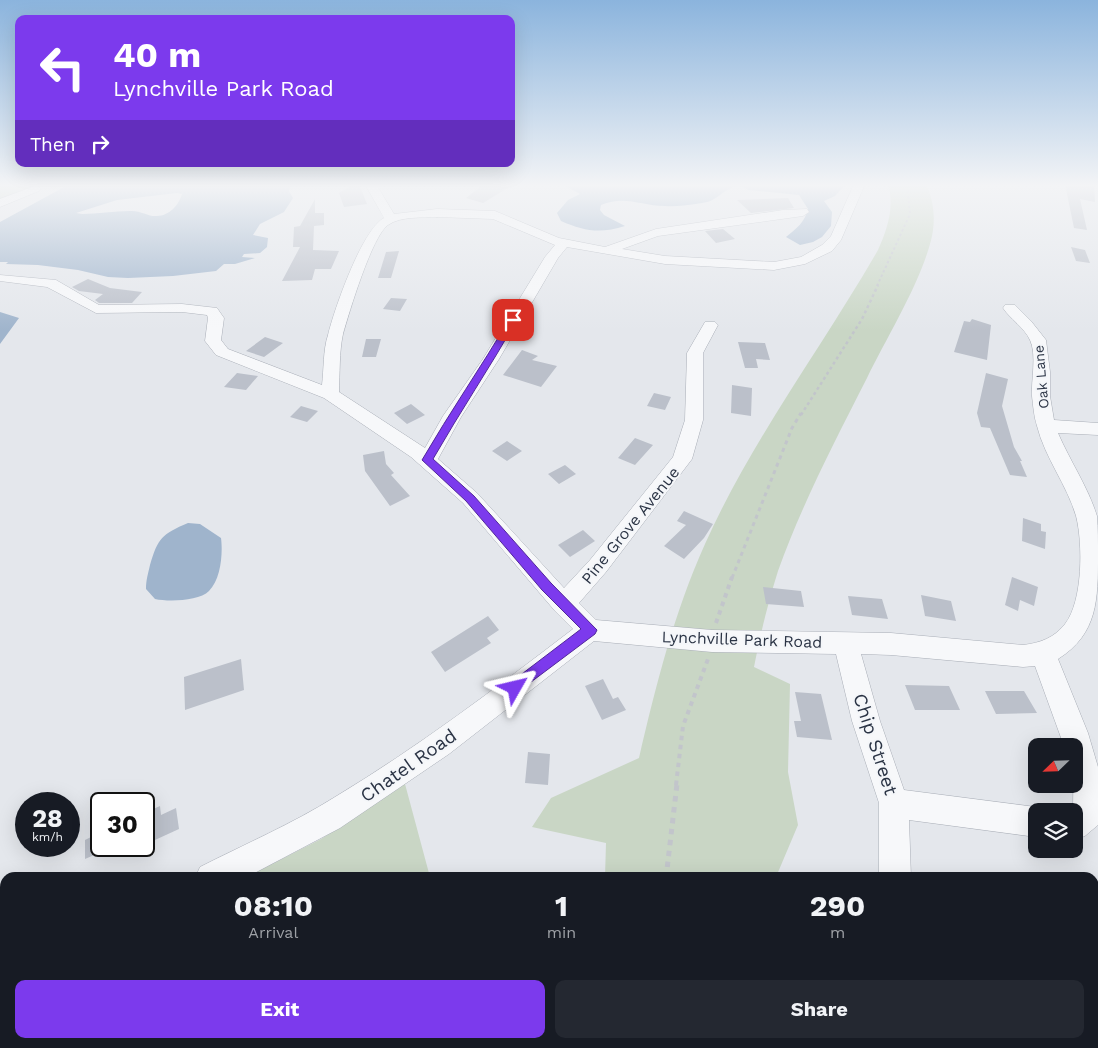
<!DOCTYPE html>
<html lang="en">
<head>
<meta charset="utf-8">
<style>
	:root { --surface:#171b24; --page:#242831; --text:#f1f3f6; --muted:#9ea1a6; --accent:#7c3aed }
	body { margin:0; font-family:"Work Sans",sans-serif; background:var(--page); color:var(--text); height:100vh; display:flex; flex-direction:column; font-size:19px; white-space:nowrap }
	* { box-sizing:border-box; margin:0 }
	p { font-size:16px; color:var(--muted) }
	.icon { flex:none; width:28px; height:28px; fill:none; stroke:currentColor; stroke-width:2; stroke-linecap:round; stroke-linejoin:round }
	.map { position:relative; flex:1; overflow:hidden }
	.drawer { position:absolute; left:0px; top:872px; width:1099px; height:176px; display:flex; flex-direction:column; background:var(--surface); border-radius:15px 15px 0 0; box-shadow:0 5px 20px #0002 }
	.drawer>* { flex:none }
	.banner { position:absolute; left:15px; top:15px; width:500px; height:152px; border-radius:10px; box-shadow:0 5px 20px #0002; background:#7c3aed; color:#fff; overflow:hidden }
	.needle { width:32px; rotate:247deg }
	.buttons { position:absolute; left:1028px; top:738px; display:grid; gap:10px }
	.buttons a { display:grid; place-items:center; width:55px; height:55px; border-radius:10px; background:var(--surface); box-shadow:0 5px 20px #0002; font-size:25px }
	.speed { position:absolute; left:15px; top:792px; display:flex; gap:10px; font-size:25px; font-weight:700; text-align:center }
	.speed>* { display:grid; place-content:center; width:65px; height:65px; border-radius:50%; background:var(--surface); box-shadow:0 5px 20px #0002; line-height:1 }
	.speed small { font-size:12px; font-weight:400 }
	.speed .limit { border:2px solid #111; border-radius:8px; background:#fff; color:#111 }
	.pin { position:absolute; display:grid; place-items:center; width:42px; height:42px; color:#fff; margin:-21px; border-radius:10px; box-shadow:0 2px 8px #0006 }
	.me { position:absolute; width:55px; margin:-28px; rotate:53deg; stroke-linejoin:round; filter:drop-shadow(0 0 4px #0008) }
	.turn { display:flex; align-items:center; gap:18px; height:105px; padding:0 15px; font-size:22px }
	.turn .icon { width:65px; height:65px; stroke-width:2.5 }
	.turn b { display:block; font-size:35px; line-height:42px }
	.then { display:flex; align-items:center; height:48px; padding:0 15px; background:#0003; gap:10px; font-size:19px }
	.eta { display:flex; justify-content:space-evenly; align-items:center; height:85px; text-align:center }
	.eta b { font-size:30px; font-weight:700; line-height:35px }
	.button { display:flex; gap:10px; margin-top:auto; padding:10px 15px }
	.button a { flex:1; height:58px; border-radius:10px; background:var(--accent); color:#fff; font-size:20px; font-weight:700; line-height:58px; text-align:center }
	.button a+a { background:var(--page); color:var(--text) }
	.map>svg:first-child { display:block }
	.green { fill:#c9d6c5 }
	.water { fill:#9fb4cc; fill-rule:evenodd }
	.building { fill:#bbc0ca }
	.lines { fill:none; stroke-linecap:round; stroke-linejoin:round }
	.minor-casing { stroke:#a9aeb7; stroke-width:1 }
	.path-far4 { stroke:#c2c5cb; stroke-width:2; stroke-dasharray:2.5 2.5; stroke-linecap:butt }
	.path-far3 { stroke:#c2c5cb; stroke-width:2.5; stroke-dasharray:3 3; stroke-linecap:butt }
	.path-far2 { stroke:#c2c5cb; stroke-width:3; stroke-dasharray:4 4; stroke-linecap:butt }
	.path-far1 { stroke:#c2c5cb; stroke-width:4; stroke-dasharray:4.5 4.5; stroke-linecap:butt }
	.path { stroke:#c2c5cb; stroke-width:5; stroke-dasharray:5.5 5.5; stroke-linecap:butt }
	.minor { fill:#f7f8fa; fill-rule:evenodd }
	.route { fill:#7c3aed; stroke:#51269a }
	.labels { text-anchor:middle; stroke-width:4; stroke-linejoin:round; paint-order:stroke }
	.far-street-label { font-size:14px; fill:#2b3445; stroke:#f4f6f9 }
	.street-label { font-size:16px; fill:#2b3445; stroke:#f4f6f9 }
	.near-street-label { font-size:19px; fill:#2b3445; stroke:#f4f6f9 }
</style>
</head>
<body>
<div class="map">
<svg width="1098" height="1048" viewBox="0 0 1098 1048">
	<rect width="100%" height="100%" fill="#e4e7ec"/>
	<path class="green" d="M0,184H81L55,188L41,186L0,201Z
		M888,184H926C935,203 936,224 930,244C918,287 887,337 867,378C835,441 802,504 778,571C768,603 760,635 754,667L790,684L788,772L798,825L776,877H605L606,843L532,827L551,798L639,758C656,685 674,613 705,544C751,441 821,349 878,250C887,230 895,207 888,184Z
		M405,784L430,877L244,878L321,839Z
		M5,1004V1044H1052L1053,1048H0V1007Z"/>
	<path class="water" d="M81,184H291L289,191L293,198L284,212L260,224L253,235L268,238L267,247L260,253L244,254L242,257L255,258L235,264H224L216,271L173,276L128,278L108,277L78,270L38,265L6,264L8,262H0V222L66,186ZM177,193L182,194C179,205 169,216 157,216C149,217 140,210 130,211C114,211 98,214 82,214L76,213L117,200Z
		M562,184H846L835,196L824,201L832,212L831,226L822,237L813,242L800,245L786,237C796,229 805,222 808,209L799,195L748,190C736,179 724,193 714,199C710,202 702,203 696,204C686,205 675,207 665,206C641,206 625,195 601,205L600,210L604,215L625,226C600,234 584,231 561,221L557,213L568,200L580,194Z
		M0,312L19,318L0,344Z
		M188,523L200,524L221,538C223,553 221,579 209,591C199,601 169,602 155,599L146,589C146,580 148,574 150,565C158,538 162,534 188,523Z"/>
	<path class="building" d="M354,184H359L367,204L344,207L339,193Z
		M484,184H514L483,203L466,198Z
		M1065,184H1094L1095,202L1080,199L1087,230L1074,228Z
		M788,198L794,208L751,213L737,200Z
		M315,199V213H324V225L314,226L313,250L339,251L331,269H315L312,280L282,281L300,247H293L294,227L300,226Z
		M723,229L735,239L716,243L705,231Z
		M1071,247L1085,250L1090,263L1076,261Z
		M399,251L391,278H378L386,252Z
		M88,279L110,288L142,292L132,303H99L95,300L103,294L79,291L72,287Z
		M391,298L407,299L400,311L383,309Z
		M972,319L991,325L987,360L954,352L964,321L970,322Z
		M265,337L283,343L264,357L246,351Z
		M366,339H381L376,357H362Z
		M738,342L765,343L770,360L756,359L758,368H745Z
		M522,350L538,356L532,360L557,366L541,387L503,375Z
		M237,373L258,376L246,390L224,387Z
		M986,373L1008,379L1002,406L1014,447L1022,461H1020L1027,477L1010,475L990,428L981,427L977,413Z
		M732,385L752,388L751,416L731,413Z
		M654,393L671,397L665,410L647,406Z
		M411,404L425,415L407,424L394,413Z
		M301,406L318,411L307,422L290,417Z
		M635,438L653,445L635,465L618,458Z
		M507,441L522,451L507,461L492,451Z
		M384,451L386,464L394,473L391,475L410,496L390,506L365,471L363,455Z
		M565,465L576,474L559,484L548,474Z
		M684,511L713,524L704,538L684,559L664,546L686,525L677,521Z
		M1023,518L1041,524V531L1046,532L1045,549L1022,541Z
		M583,530L595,541L570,557L558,545Z
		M1012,577L1038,587L1034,606L1020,600L1018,611L1005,605Z
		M763,587L801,591L804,607L766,604Z
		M921,595L951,601L956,621L925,616Z
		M848,596L882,599L888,619L852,615Z
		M488,616L499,630L487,638L491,643L445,672L431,652Z
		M241,659L244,690L185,710L184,677Z
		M603,679L613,699L618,697L626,710L602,720L585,686Z
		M905,685L949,686L960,710H915Z
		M985,691H1024L1037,713L996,714Z
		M795,692L821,694L832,740L797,737L794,721H801Z
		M528,752L550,754L548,785L525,783Z
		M160,806L161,815L176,808L179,829L144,845V813Z
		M101,832V852L85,859V840Z"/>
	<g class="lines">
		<defs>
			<path id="minor" d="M365,184H376L394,214L437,209L495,211L559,238L605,247L656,229L783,210L807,209L809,212L803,216L658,236L622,249L665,256L774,262L801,257L822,245L831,236L854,184H865L841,240L832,251L805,264L774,270L665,264L567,247L558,258L499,359L461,417L438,459L477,493L564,588L590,560L673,457L685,420L687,353L705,322H715L718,325L703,353V420L692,459L606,572L579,603L596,620L712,630L891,633L1023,645C1040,643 1054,638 1065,624C1083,601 1083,543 1076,516C1067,485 1045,458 1037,426C1034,417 1033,405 1032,396C1031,380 1037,355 1030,340C1024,327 1010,319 1003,308L1005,305H1015L1031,321L1046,340L1050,372V396L1054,420L1098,423V435L1058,433C1070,461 1088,487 1097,516C1098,528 1098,543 1098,555C1098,599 1098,634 1058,659L1088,733L1098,767V825L1085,836L1074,840V811H1067L1073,807L1074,746H1064L1035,666L1023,667L891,655L861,654L880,721L904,790L1036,807L1046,811H1036V837L909,820L911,878H879V803L852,721L836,654L712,652L594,641L449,754L340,828L245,878H195L200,867C245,844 292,824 335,797C418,747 496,688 573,629L555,611L463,503L411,457L324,398L216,355L205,341L208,318L207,315L182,312L96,313L47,287L0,281V275L56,280L99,305L182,304L217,308L224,318L221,340L228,349L322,385C324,369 323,350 328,335C334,310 362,229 384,218ZM437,217L493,219L555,245L545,257L483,359L443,416L425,448L339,392C340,374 339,352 343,334C349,313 372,236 388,225C401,216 422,218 437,217Z
				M35,186L39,187L41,189L39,191L0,207V199Z
				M5,966V1001L0,1004V968Z"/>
		</defs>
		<use href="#minor" class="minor-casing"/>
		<path class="path-far4" d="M877,286L910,214L907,184"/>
		<path class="path-far3" d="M801,415L862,319L878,285"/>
		<path class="path-far2" d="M732,578L792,428L801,413"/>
		<path class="path-far1" d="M716,623L732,577
			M676,785L683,726L708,659"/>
		<path class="path" d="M666,878L677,784
			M659,1044L660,1048"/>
		<use href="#minor" class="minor"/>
	</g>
	<linearGradient id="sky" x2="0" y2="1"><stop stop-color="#8bb4dd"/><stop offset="0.56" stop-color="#f3f4f6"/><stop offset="1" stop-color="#f3f4f6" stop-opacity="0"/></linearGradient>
	<rect width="1098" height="331" fill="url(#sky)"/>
	<path class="route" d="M513,317L517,320C490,367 460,412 433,459L474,496L551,583L597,630L595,634L515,694L510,692L508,688L510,683L581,629L542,590L466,501L422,460C450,412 481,367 509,320Z"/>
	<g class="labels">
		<g class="far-street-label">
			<text transform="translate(1041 377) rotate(-95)" y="5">Oak Lane</text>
		</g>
		<g class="street-label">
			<text transform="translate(630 525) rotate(-51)" y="6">Pine Grove Avenue</text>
			<text transform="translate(742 639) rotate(2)" y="6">Lynchville Park Road</text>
		</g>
		<g class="near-street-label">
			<text transform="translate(876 744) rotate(72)" y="7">Chip Street</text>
			<text transform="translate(408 765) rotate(-35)" y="7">Chatel Road</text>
		</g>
	</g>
</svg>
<div class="buttons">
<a><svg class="needle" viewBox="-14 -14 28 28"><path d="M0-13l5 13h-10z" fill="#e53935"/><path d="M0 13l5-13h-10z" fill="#9ea1a6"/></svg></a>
<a><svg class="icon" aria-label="layers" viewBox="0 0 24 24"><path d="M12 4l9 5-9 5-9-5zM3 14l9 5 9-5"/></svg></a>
</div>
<div class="speed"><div>28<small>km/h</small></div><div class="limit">30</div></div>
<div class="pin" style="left:513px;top:320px;background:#d93025"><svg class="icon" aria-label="arrive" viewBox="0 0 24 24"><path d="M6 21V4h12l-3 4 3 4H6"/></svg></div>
<svg class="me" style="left:515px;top:688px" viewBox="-20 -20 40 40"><path d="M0-17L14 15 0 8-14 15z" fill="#7c3aed" stroke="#fff" stroke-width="4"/></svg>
<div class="banner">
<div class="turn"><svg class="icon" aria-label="left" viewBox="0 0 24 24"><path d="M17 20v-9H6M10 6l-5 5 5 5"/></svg><div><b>40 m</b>Lynchville Park Road</div></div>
<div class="then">Then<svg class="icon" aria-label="right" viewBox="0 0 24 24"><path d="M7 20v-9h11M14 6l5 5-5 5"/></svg></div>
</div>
<section class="drawer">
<div class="eta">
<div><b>08:10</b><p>Arrival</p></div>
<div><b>1</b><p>min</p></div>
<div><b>290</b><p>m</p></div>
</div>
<div class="button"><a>Exit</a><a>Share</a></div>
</section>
</div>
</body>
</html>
